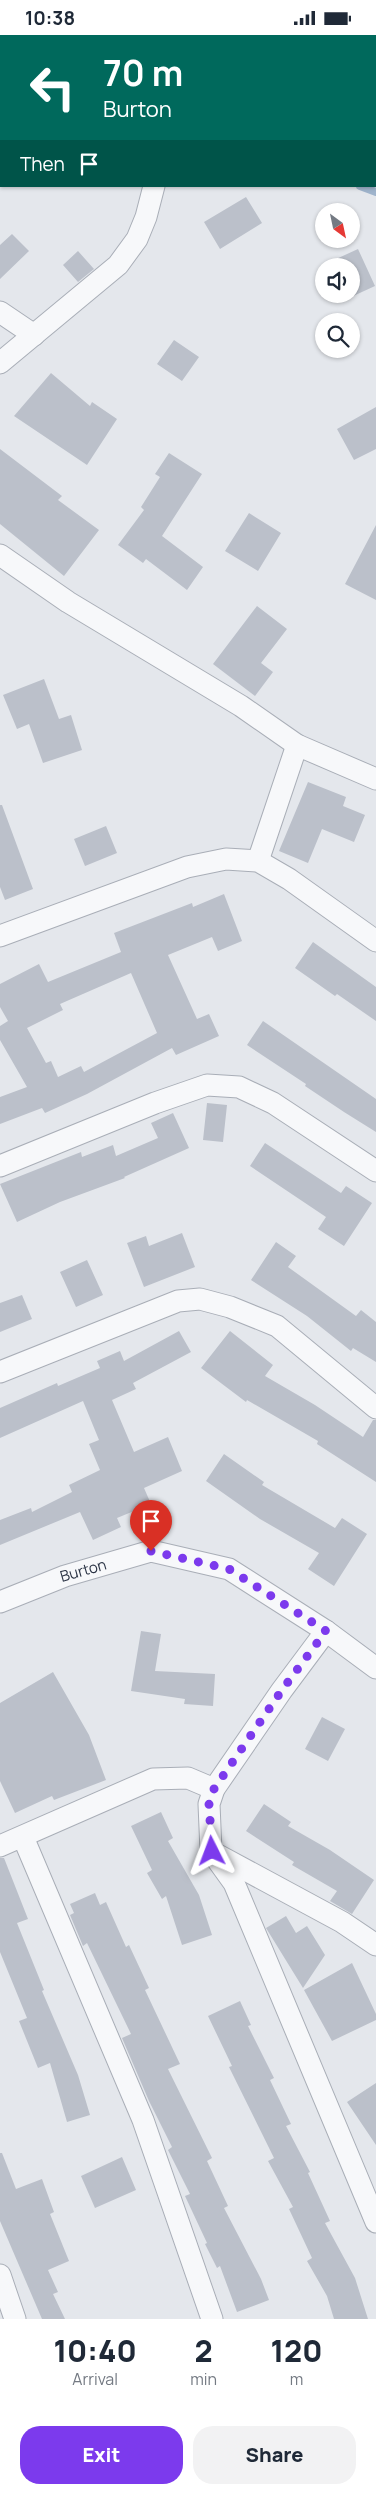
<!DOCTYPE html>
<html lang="en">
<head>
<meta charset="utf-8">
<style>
	:root { --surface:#fff; --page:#f2f2f3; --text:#1f2937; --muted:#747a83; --accent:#7c3aed }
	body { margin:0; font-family:Manrope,sans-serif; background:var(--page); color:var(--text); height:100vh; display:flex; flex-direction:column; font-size:19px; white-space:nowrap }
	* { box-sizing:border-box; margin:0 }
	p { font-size:16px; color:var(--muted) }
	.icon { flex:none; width:28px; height:28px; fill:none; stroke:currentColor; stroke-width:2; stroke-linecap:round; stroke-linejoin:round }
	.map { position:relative; height:2284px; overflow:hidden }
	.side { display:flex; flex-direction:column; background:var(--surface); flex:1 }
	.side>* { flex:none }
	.banner { position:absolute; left:0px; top:0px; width:376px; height:152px; box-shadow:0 1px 4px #0004; background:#00695c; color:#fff; overflow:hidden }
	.needle { width:32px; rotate:147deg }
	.buttons { position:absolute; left:315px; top:168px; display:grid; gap:10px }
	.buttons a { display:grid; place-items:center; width:45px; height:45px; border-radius:50%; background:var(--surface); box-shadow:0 1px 4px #0004; font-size:25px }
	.pin { position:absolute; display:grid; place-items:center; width:42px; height:42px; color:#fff; margin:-51px -21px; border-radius:50% 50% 50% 0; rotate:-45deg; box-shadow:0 0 5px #0007 }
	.pin .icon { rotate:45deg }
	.me { position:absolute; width:55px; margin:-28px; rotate:357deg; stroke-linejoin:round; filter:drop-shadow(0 0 4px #0008) }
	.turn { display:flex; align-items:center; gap:18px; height:105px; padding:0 20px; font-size:22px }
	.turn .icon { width:65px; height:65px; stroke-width:2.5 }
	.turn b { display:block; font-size:35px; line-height:42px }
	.then { display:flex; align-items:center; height:48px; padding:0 20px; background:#0003; gap:10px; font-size:19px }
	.eta { display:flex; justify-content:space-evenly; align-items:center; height:85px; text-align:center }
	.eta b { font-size:30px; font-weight:800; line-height:35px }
	.button { display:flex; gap:10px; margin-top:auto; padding:10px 20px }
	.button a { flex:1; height:58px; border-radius:20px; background:var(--accent); color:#fff; font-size:20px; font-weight:800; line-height:58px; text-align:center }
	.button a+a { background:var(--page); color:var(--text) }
	.status { display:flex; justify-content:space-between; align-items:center; height:35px; padding:0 25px; background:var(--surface); direction:ltr }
	.status svg { height:14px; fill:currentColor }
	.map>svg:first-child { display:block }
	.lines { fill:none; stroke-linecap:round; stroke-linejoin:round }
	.stream { stroke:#9fb4cc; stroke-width:8 }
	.building { fill:#bbc0ca; fill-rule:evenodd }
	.minor-casing { stroke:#a9aeb7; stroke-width:23 }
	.minor { stroke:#f7f8fa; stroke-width:21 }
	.route { stroke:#7c3aed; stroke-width:9; stroke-dasharray:0 16.2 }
	.labels { text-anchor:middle; stroke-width:4; stroke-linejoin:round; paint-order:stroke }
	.street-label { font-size:15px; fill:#2b3445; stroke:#f4f6f9 }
</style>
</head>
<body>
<div class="status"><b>10:38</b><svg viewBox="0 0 49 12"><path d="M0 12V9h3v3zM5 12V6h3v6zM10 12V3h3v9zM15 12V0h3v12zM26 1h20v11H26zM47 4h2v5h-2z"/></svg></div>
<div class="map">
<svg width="376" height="2284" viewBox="0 0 376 2284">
	<rect width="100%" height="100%" fill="#e4e7ec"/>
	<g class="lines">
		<path class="stream" d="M20,0L21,1
			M360,151L376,157"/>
	</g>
	<path class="building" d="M246,162L262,188L220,214L204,187Z
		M12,199L29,216L0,244V210Z
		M358,214L375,251L351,262V231H337L334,225Z
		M78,216L94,234L78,247L63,230Z
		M174,305L199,322L182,346L157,329Z
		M51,338L90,371L92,367L117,384L87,430L14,381Z
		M376,372V414L354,425L337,394Z
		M0,414L62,461L58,465L99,495L64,541L0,489Z
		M169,418L202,439L162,501L203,532L187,555L146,524L143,528L118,510L144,475L141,472L160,442L155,439Z
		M249,478L281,498L258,536L225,516Z
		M376,490V565L345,549Z
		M257,571L287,594L261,628L273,637L255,661L213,629Z
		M44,644L59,684L71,680L82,715L43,728L29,689L17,694L3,660Z
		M308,747L346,762L343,771L365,780L354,807L322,794L308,828L279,816Z
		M0,770H2L33,854L5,865L0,852Z
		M106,791L117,818L85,831L74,804Z
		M224,859L242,906L218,916L212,902L168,920L197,984L209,979L219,1001L176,1020L172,1013L87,1059L45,1078L42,1073L0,1089V1062L27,1052L0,1005V991L8,986L0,972V949L39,929L48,947L121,917L114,898L192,868L193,872ZM131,938L157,998L84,1037L81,1031L58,1042L51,1026L46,1028L27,993L63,975L60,969Z
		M313,907L376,952V986L337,959L335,961L295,933Z
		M263,986L376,1064V1097L344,1077L305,1051L306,1049L247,1010Z
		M207,1068L227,1070L223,1107L203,1105Z
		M173,1078L189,1113L124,1142L125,1143L60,1167L17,1187L0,1149L81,1117L82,1122L113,1110L116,1121L158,1103L151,1088Z
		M265,1108L341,1158L346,1151L372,1168L344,1211L318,1194L326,1182L250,1131Z
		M182,1198L195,1232L144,1252L127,1208L146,1201L149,1211Z
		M276,1207L296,1221L288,1232L356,1281L361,1275L376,1287V1327L353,1313L351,1316L307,1281L251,1245Z
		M87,1225L103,1260L76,1272L60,1237Z
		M22,1260L32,1284L0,1297V1268Z
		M179,1296L191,1317L133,1348L136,1354L112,1365L134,1417L168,1402L182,1436L144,1453L151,1469L117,1483L121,1492L93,1505L80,1477L0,1510V1485L31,1473L32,1477L72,1457L69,1450L100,1435L89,1409L99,1405L83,1366L0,1403V1373L57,1348L58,1351L100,1333L97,1326L120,1316L124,1326Z
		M230,1296L273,1330L265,1341L315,1370L363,1402L373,1385H376V1447L317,1409L318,1406L247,1365L246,1367L201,1333Z
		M224,1419L264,1447L262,1450L335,1493L342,1483L367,1499L334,1551L308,1534L319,1518L260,1484L206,1446Z
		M141,1596L161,1599L155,1636L215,1639L213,1671L184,1669L185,1664L131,1656Z
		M53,1637L89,1700L106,1745L54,1765L52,1761L15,1778L0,1746V1668Z
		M322,1682L345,1694L328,1726L305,1714Z
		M264,1769L291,1787L288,1791L330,1815L374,1845L352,1879L330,1866L337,1856L292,1830L294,1827L246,1796Z
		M161,1777L173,1803L168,1806L199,1860L212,1900L182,1910L166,1861L162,1864L147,1838L152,1835L131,1791Z
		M0,1823H4L28,1884L17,1888L44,1955L42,1956L78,2040L90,2080L67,2087L50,2028L38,2033L19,1986L27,1983L0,1917Z
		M95,1858L100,1870L106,1867L126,1912L129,1910L149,1953L145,1955L180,2029L168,2034L212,2123L207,2126L228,2171L224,2173L261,2244L269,2265L237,2277L220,2231L217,2233L205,2209L207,2208L185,2161L190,2159L168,2115L172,2112L149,2066L122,2003L131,1999L87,1908L83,1911L70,1880L74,1878L70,1869Z
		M286,1881L296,1898L307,1891L325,1920L303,1953L266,1893Z
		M352,1928L376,1979V1985L332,2006L304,1955Z
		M240,1966L251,1990L248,1991L274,2043L270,2045L291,2089L286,2091L310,2137L308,2138L330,2186L325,2188L355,2243L368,2284H334L327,2261L307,2226L312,2223L289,2174L293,2172L268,2126L274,2123L229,2032L232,2031L208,1981Z
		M376,2048V2110L347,2067Z
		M0,2118H2L16,2154L42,2144L54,2177L50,2179L69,2226L48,2235L58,2257L53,2259L65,2284H42L0,2186Z
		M122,2122L136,2155L95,2173L81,2141Z"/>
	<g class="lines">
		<defs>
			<g id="minor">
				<path d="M164,0V1"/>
				<path d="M375,73H376"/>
				<path d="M0,277L34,300"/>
				<path d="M0,328L118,230L137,204L146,182L154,151"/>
				<path d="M0,520L68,567L241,671L297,710L376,744"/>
				<path d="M258,826L297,710"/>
				<path d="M0,901L187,832L226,824L258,826L289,844L376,906"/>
				<path d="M0,1131L155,1068L207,1050L239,1052L273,1068L376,1136"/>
				<path d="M0,1337L178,1266L200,1264L230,1272L277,1291L376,1373"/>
				<path id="s1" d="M0,1567L65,1541L151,1516L229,1534L326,1596L376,1633"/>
				<path d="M326,1596L282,1655L214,1754L209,1769L211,1816L234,1848L376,2187"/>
				<path d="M23,1802L143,2085L212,2284"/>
				<path d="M0,1811L153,1744L188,1743L214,1754"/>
				<path d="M216,1819L342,1887L376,1910"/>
				<path d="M0,2240L15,2284"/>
			</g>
		</defs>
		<use href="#minor" class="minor-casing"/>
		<use href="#minor" class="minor"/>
	</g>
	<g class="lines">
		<path class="route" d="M151,1516L229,1534L326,1596L282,1655L214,1754L209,1769L212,1816"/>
	</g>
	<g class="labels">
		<g class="street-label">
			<text dy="5" stroke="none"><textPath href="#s1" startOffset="89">Burton</textPath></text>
		</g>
	</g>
</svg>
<div class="buttons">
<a><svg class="needle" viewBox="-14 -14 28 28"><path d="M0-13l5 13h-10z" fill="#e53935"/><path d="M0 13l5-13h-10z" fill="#747a83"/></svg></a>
<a><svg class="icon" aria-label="sound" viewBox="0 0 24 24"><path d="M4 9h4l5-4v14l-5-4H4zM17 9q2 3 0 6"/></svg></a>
<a><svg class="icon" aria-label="search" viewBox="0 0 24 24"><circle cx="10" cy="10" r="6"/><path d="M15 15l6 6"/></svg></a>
</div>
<div class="pin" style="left:151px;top:1516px;background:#d93025"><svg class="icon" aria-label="arrive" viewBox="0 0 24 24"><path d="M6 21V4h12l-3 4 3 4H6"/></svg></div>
<svg class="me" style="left:212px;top:1816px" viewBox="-20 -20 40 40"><path d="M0-17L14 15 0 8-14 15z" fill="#7c3aed" stroke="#fff" stroke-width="4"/></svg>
<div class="banner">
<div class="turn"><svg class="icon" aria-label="left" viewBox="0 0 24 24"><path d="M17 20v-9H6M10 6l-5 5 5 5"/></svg><div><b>70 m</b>Burton</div></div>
<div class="then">Then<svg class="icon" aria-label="arrive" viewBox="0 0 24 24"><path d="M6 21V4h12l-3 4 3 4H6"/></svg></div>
</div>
</div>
<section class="side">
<div class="eta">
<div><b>10:40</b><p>Arrival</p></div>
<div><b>2</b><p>min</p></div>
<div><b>120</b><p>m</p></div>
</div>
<div class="button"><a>Exit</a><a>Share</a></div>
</section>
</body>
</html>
